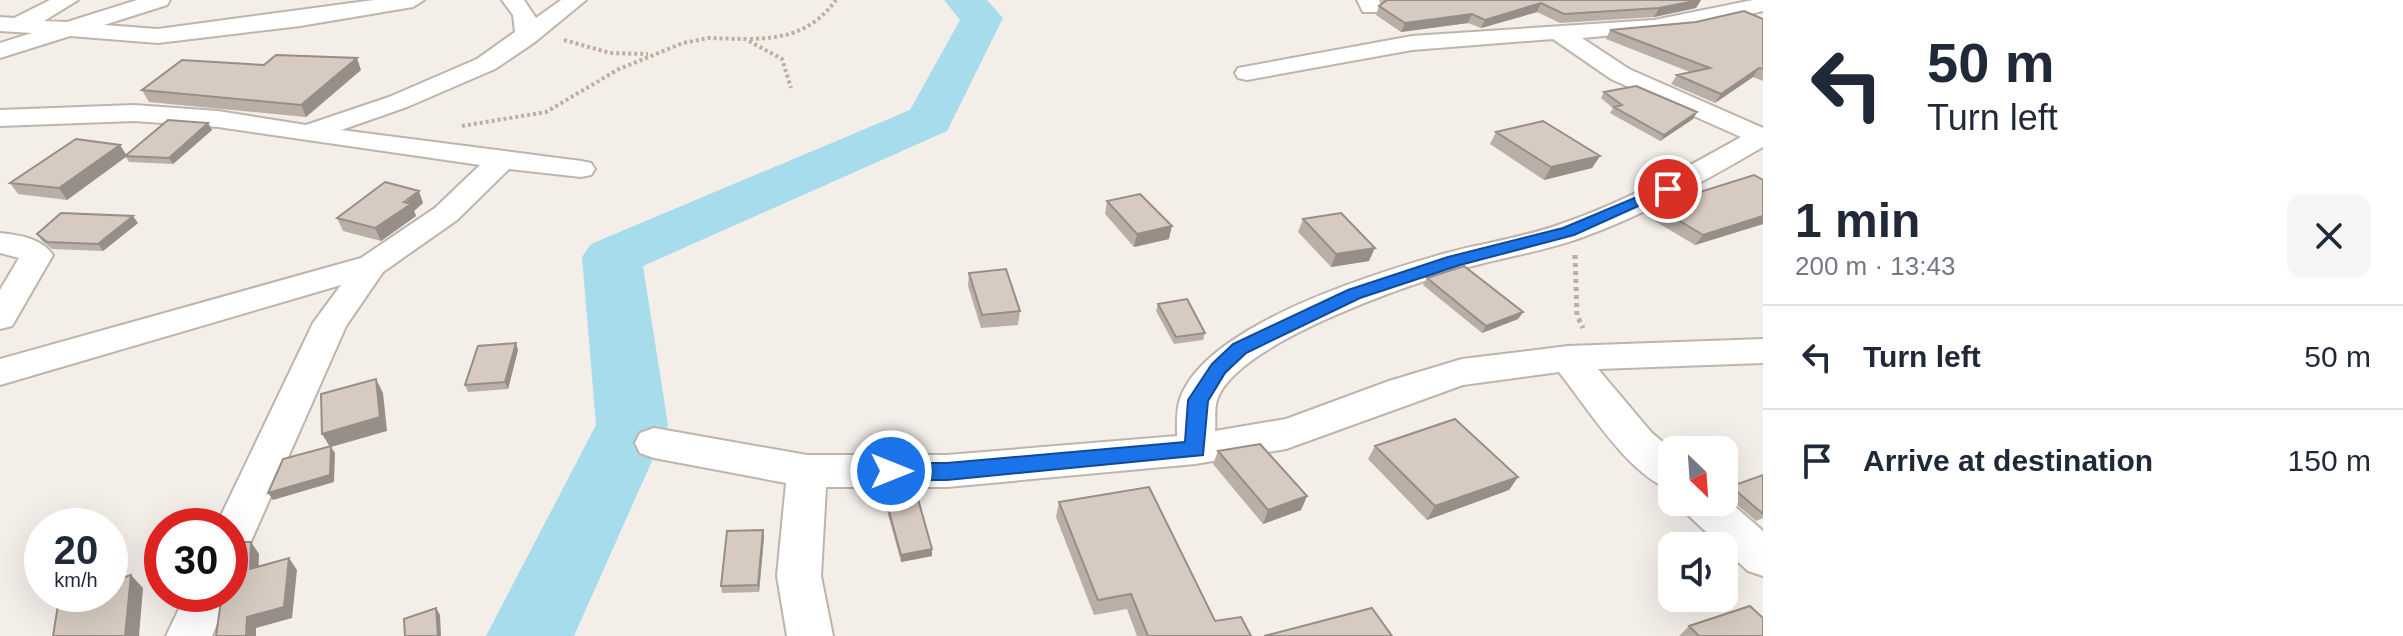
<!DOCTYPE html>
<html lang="en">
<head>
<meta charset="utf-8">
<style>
	:root { --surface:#fff; --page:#f6f6f7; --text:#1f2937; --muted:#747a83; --line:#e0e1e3 }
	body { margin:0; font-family:Arial,sans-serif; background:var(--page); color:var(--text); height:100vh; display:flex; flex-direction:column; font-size:30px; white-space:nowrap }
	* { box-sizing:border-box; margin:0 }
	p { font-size:26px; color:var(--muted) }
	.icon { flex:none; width:44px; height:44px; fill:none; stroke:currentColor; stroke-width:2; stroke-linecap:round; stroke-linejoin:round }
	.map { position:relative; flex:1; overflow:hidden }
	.details { display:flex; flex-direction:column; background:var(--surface); width:640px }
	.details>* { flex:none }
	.guide { background:#fff; color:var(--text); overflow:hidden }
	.needle { width:52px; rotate:155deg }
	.controls { position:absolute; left:1658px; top:436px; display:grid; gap:16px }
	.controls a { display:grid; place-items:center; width:80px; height:80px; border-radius:16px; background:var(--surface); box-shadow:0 8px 32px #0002; font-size:40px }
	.speed { position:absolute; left:24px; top:508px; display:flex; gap:16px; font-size:40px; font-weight:700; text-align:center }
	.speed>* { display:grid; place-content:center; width:104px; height:104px; border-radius:50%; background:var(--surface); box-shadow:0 8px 32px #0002; line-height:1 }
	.speed small { font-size:20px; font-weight:400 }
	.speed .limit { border:12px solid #d22; background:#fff; color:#111 }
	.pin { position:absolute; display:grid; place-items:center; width:68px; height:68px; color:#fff; margin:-34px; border:4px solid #fff; border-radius:50%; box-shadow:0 2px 8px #0007 }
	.me { position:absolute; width:88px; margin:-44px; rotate:90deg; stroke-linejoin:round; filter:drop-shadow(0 0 6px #0008) }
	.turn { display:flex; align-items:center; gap:28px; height:168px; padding:0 32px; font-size:36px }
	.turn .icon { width:104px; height:104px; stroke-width:2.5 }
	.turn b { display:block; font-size:56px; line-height:68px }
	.round { display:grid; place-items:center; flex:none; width:84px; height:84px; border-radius:16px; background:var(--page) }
	.overview { display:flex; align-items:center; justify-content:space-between; height:136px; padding:0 32px }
	h1 { font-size:48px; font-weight:700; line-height:60px }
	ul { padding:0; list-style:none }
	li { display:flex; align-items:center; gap:24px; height:104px; padding:0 32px; border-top:2px solid var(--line) }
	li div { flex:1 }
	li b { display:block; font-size:30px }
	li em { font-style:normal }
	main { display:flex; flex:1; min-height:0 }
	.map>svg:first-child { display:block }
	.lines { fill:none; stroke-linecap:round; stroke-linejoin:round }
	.river { fill:#a7dced; fill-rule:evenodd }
	.minor-casing { stroke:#beb4ab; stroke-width:4 }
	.path-far1 { stroke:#bfae9d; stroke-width:4; stroke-dasharray:3 3; stroke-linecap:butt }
	.path { stroke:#bfae9d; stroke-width:5; stroke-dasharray:4 4; stroke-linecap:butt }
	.minor { fill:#fff; fill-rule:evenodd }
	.wall { fill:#b9afa6 }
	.shaded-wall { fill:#968e87 }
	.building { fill:#d7cbc1; stroke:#968e87; stroke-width:2 }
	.route { fill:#1a73e8; stroke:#114b97; stroke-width:2 }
</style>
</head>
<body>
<main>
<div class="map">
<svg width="1763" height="636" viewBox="0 0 1763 636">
	<rect width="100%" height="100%" fill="#f3eee8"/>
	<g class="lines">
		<path class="river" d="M944,0H987L1003,18L947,131L643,266L668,425L574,636H486L596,425L582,257L591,244L910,110L960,20Z"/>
		<defs>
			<path id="minor" d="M50,0H78L44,21L67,22L137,0H170L167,5L104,25L158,29L374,0H424L413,7L300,26L158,43L70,36L0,58V43L32,33L0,31V17L14,18Z
				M502,0H524L536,18L561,0H586L535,42L495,69L407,107L341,130L581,161L591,163L595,169L591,175L581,177L509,169L457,220L383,272L346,326L245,555L230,560V526H216L313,323L341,285L0,385V359L361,258L435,208L480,165L218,127L134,121L0,126V110L134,105L218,111L306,125L389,97L477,59L515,32L513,15Z
				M1357,0H1379L1382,7L1379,12H1363Z
				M1753,0H1763V11L1690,28L1582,38L1629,69L1763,128V147C1704,181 1647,214 1583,237C1545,251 1504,257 1465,268C1408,285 1236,343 1217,400C1214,409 1216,422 1215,431L1286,419L1389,381L1462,359L1568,346L1763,339V363L1598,369L1651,432L1672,450V490C1629,476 1587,407 1559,372L1463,385L1286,449L1195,464L947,487H826L821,576L833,636H787L777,576L786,483L654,458L640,453L635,443L640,433L654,428L807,455H947L1177,436C1177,424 1176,410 1180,399C1205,325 1373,274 1443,254C1482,243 1523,238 1561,224C1625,202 1682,170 1741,137L1611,79L1553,39L1412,50L1247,80L1238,78L1235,73L1238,68L1412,36L1654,20Z
				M0,233C19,235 41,238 53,255L12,326L0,329V290L19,258L0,253Z
				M1724,497L1763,531V576L1748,571L1687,514L1681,502H1724Z
				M186,594L230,593L212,636H166Z"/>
		</defs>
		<use href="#minor" class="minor-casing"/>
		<path class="path-far1" d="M750,39C787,38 813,31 836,0
			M564,40L610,53L648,54
			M462,126L546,112L619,69L683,43L709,38L745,39L782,59L791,88"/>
		<path class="path" d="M1575,255L1577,315L1583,328"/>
		<use href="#minor" class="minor"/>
	</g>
	<path class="wall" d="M1382,0H1701L1696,8L1654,17L1560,23L1537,12L1481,28L1468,23L1401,32L1376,15L1379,6L1383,3Z
		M1763,19V81L1753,77L1715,103L1671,84L1677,75L1690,72L1606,39L1610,30Z
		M361,70L306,117L149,102L142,90Z
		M1604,92L1693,119L1660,141L1610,113L1613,108L1601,98Z
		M208,123L212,130L173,164L129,162L126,157L67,200L18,194L10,183L120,145L126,155Z
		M1496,132L1600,156L1592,168L1544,180L1490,144Z
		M1763,180V224L1695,245L1648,217L1655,206Z
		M1107,201L1169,239L1134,247L1105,214Z
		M423,203L414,211L416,216L381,241L343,231L337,218Z
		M1303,219L1369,261L1331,267L1298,232Z
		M138,223L103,251L52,249L42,241L37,234Z
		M969,273L1020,311L1018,325L981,328L968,286Z
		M1427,278L1523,312L1518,319L1482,333L1423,285Z
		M1158,304L1205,333L1203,340L1174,344L1156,311Z
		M518,350L508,389L468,392L465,385Z
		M1375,446L1518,477L1509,490L1427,520L1368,459Z
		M1218,451L1307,496L1301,510L1263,524L1213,464Z
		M1763,475V518L1756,521L1726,495L1724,496V489Z
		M1059,502L1215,621L1251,636H1137L1127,609L1094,615L1056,517Z
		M887,504L932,549V556L901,562L887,511Z
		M764,537L759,592L722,593L721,586Z
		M1689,626L1763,636H1679Z"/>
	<path class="shaded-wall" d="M1701,0L1696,8L1654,17L1659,8Z
		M1541,3L1537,12L1481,28L1485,20Z
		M1472,14L1468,23L1401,32L1405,23Z
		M357,58L361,70L306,117L301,105Z
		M1759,68L1753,77L1715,103L1721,94Z
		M1697,112L1693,119L1660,141L1664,135Z
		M208,123L212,130L173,164L169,158Z
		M120,145L127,156L67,200L59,188Z
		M1600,156L1592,168L1544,180L1551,167Z
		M419,191L423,203L414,211L416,216L381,241L375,228Z
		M133,216L138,223L103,251L98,244Z
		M1763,216V224L1695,245L1703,235Z
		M1172,226L1169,239L1134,247L1137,234Z
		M1375,248L1369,261L1331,267L1336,254Z
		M1523,312L1518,319L1482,333L1486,326Z
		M516,343L518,350L508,389L505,382Z
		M376,379L383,393L387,431L331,447L335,453L334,482L273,500L268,493L330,447L322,434Z
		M1518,477L1509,490L1427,520L1435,506Z
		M1307,496L1301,510L1263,524L1268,510Z
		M763,530L764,537L759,592L758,585Z
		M251,542L259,554L258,580L250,569Z
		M932,549V556L901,562V555Z
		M289,558L297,570L292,618L256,628V636H246L247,617Z
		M131,575L143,588L139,636H125Z
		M436,608L440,615L441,636H438Z"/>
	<path class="building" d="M1387,0H1700L1659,8L1564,14L1541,3L1485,20L1472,14L1405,23L1379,6Z
		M1744,11L1763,19V69L1759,68L1721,94L1677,75L1710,68L1610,30L1696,22Z
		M276,55L357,58L301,105L142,90L182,60L264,65Z
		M1636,86L1697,112L1664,135L1614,107L1622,105L1604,92Z
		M168,120L208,123L169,158L125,156Z
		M1543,121L1600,156L1551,167L1496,132Z
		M76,139L120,145L59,188L10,183Z
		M1754,175L1763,180V216L1703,235L1655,206Z
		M385,182L419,191L404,202L411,204L375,228L337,218Z
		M1140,194L1172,226L1137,234L1107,201Z
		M61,213L133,216L98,244L47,242L37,234Z
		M1341,213L1375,248L1336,254L1303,219Z
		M1464,266L1523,312L1486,326L1427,278Z
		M1006,269L1020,311L982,315L969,273Z
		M1187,299L1205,333L1176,337L1158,304Z
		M516,343L505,382L465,385L478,346Z
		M376,379L380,417L322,434L321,394Z
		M1455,419L1518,477L1435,506L1375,446Z
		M1260,444L1307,496L1268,510L1218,451Z
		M331,446L330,475L268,493L283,459Z
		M1763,475V514L1733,488L1728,492H1724V489Z
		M1149,487L1215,621L1241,617L1251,636H1148L1131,594L1098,600L1059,502Z
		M918,499L932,549L901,555L887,504Z
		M763,530L758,585L721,586L727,531Z
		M241,542H251L250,569L289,558L284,607L247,617L246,636H216L222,594H230V549Z
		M131,575L125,636H53L59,599L74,594H110V582Z
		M1750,606L1763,618V636H1699L1689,626Z
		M436,608L438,636H405L404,619Z
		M1372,608L1392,636H1264Z"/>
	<path class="route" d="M1663,186L1676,189L1574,235L1460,265L1360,298L1246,353L1225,373L1208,401L1203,455L947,480H891L880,471L891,463H947L1185,442L1188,400L1212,364L1233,344L1348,290L1448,257L1563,228Z"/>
</svg>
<div class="controls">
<a><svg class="needle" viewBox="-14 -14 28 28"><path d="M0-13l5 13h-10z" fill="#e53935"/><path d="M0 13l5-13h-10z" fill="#747a83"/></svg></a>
<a><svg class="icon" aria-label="sound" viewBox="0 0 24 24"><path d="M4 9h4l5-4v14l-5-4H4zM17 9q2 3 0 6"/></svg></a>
</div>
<div class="speed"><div>20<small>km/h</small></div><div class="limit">30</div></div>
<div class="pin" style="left:1668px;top:189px;background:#d93025"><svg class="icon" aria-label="arrive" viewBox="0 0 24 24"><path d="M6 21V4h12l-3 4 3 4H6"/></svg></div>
<svg class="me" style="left:891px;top:471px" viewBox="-20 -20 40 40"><circle r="17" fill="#1a73e8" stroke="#fff" stroke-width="3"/><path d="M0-11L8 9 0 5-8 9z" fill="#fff"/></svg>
</div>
<section class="details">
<div class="guide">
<div class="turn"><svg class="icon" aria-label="left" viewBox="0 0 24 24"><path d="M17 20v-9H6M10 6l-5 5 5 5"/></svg><div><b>50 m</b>Turn left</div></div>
</div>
<div class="overview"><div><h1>1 min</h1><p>200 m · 13:43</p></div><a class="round"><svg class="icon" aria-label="close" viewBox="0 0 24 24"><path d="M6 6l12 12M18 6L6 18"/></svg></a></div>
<ul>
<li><svg class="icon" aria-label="left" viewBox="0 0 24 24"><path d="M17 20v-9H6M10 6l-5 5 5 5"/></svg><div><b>Turn left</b></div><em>50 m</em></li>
<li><svg class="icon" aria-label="arrive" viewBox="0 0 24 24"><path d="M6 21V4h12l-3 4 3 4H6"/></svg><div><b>Arrive at destination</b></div><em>150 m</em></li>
</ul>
</section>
</main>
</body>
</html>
